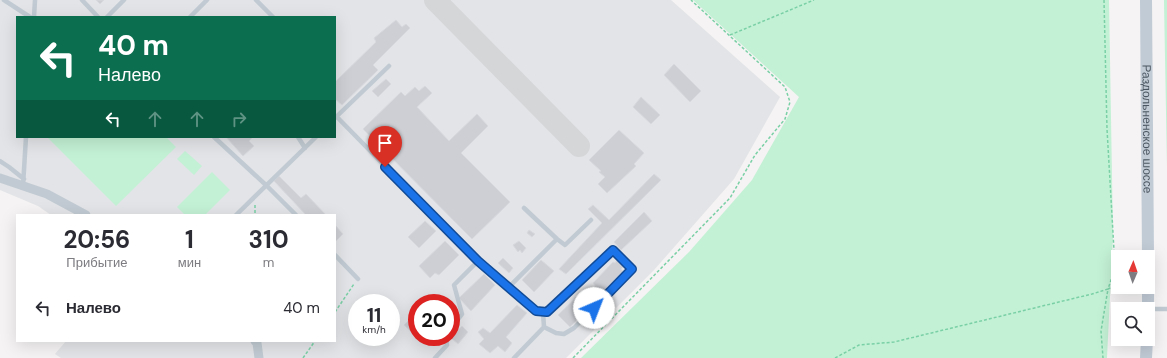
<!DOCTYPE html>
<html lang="ru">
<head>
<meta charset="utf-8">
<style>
	:root { --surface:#fff; --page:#f2f2f3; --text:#2b2b33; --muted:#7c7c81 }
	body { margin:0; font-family:"DM Sans",sans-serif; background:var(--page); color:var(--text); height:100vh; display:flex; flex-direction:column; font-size:15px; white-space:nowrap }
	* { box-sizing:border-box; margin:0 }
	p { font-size:13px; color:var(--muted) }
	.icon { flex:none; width:22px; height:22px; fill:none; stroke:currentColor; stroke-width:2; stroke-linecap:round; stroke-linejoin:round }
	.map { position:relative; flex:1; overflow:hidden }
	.sheet { position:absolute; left:16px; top:214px; width:320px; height:128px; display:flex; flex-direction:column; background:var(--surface); border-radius:0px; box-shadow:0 4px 16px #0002 }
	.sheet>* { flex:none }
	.hud { position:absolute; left:16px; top:16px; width:320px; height:122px; border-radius:0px; box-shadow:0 4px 16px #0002; background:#0b6e4f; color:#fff; overflow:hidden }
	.needle { width:26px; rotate:2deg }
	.buttons { position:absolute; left:1111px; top:250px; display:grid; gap:8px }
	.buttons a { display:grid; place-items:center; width:44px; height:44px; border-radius:0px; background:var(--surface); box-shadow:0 4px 16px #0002; font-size:20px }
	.speed { position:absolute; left:348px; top:294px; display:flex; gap:8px; font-size:20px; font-weight:700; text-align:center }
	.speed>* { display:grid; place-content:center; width:52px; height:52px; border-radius:50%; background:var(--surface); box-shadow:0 4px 16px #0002; line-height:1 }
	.speed small { font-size:10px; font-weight:400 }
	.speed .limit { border:6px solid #d22; background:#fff; color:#111 }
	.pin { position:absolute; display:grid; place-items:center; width:34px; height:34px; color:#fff; margin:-41px -17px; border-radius:50% 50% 50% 0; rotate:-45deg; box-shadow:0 0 4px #0007 }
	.pin .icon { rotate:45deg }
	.me { position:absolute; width:44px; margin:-22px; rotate:44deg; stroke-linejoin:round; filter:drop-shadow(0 0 3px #0008) }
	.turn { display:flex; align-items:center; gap:14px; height:84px; padding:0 16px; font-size:18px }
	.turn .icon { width:52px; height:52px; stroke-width:2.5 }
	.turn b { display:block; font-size:28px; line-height:34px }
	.lanes { display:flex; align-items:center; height:38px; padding:0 16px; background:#0003; justify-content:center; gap:20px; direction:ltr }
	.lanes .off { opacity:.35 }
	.eta { display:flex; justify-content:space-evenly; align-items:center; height:68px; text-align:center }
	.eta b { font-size:24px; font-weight:700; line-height:28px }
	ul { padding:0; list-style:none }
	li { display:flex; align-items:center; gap:12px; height:52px; padding:0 16px }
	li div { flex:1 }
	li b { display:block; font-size:15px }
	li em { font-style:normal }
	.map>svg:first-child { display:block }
	.airport { fill:#e2e4e7; fill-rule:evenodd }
	.green { fill:#c3f1d5 }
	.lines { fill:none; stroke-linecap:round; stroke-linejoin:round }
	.taxiway { stroke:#d5d6d8; stroke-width:22 }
	.building { fill:#cdcfd5; stroke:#d7d9de }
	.path { stroke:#7ad0a6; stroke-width:1.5; stroke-dasharray:3 2; stroke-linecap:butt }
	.lane { stroke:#c1cad2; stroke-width:4.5 }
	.street { stroke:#c1cad2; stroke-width:9 }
	.secondary { stroke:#c1cbd6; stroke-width:12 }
	.route-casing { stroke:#114b97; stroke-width:10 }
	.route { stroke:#1a73e8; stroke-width:7 }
	.labels { text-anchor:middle; stroke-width:3.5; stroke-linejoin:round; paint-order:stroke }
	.street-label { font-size:12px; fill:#4a5661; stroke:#fff }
</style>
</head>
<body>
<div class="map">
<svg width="1167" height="358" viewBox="0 0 1167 358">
	<rect width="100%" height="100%" fill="#f5f3f3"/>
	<path class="airport" d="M0,0H671L780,97L734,179L654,270L566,358H61L55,354L66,341H335V215H51L38,206L0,190ZM17,17H335V137H17ZM357,303H391V337H357ZM417,303H451V337H417Z"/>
	<path class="green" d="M693,0H1109L1113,236L1107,358H581L689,252L752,180L799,97Z
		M1164,0H1167V167L1164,2Z
		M47,137H166L176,147L116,206Z
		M185,151L202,166L194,175L177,159Z
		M212,172L230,190L205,215H185L177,207Z"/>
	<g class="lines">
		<path class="taxiway" d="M435,0L579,146"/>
	</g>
	<path class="building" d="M96,0H104L100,4Z
		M396,20L402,27L406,24L410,28L373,65L378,70L342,105L335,99V82L376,42L374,38Z
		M674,64L701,91L690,102L664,75Z
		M386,79L391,84L378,97L372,91Z
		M425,86L432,93L417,107L449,141L477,114L488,126L461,153L510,202L472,239L363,129L401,92L405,96L415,87L419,91Z
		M641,97L660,115L651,124L633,107Z
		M619,130L644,153L634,164L636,166L607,193L598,184L605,177L599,172L601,171L589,160Z
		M226,137H253L249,141L254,146L243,156Z
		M654,174L661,180L566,274L559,269L602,223L588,209L593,205L609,220Z
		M279,176L301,198L306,194L326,215H306L274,181Z
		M644,212L652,221L621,250L614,242Z
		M425,221L436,231L419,248L408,237Z
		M335,225L343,234L335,242Z
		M529,230L535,234L532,237L527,233Z
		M445,241L459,255L439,275L435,273L430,278L419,266Z
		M519,241L526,248L522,253L520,250L518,252L513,245Z
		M503,258L513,268L509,273L498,263Z
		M541,260L554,271L534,292L522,280Z
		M617,260L624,266L621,269L624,273L602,294L593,283L613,262L615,263Z
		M484,274L495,285L471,311L459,298Z
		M582,292L593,303L570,327L558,315Z
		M431,297L437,303H425Z
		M517,305L527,313L506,337L512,343L505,352L498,346L490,353L479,344L484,339L478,332L483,328L490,333Z
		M417,312V337L404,325Z
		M462,326L468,332L458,344L451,338Z"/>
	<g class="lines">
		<path class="path" d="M1104,0L1107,129L1115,268L1108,289L1118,284
			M730,35L814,0
			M255,205V215
			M335,312L354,284
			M303,358L315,341
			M573,358L730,198L755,155L785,119L790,102L785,87L691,0
			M835,358L859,345L894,342L1092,294L1108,289L1101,331L1103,358"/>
		<path class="lane" d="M4,0L30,17
			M82,0L98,17
			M256,0L273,17
			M34,17L35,0
			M107,17L124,0
			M190,17L207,0
			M337,117L478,261
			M335,118L389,66
			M214,137L267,186L296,215
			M298,137L305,148
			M0,161L9,167L24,179
			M23,186L26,137
			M524,208L557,239L565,245L591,220
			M236,215L316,137
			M335,255L358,279
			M508,288L557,239
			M1149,309H1167
			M543,312L544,327
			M451,328L462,314L454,285L478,261L536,311L547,312L613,250L632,269L574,328L564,334L556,333L544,327L514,358
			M435,358L447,345L446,337"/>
		<path class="street" d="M0,178L47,194L86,215
			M255,341L257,343L259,358"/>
		<g class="secondary">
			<path id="s1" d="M1146,0L1148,257"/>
			<path d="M1148,287V309"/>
			<path d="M1146,358L1147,339"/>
		</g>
	</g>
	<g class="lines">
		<defs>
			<path id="route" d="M385,167L478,261L536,311L547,312L613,250L632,269L594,308"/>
		</defs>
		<use href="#route" class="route-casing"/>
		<use href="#route" class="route"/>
	</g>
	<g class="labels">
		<g class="street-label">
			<text dy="4" stroke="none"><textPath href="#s1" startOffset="129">Раздольненское шоссе</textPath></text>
		</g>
	</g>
</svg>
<div class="buttons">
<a><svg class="needle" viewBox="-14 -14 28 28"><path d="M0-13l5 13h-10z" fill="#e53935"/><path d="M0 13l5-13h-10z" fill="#7c7c81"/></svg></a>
<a><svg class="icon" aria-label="search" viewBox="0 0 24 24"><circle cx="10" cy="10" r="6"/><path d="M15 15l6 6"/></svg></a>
</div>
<div class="speed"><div>11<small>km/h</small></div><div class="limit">20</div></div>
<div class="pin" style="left:385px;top:167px;background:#d93025"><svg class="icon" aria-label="arrive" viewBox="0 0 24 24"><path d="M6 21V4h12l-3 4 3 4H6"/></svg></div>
<svg class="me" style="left:594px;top:308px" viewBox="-20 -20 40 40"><circle r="19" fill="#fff"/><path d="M0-13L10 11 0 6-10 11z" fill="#1a73e8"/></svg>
<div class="hud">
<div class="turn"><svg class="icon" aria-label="left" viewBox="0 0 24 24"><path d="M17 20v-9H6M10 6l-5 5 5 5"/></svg><div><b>40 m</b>Налево</div></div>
<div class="lanes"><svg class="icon" aria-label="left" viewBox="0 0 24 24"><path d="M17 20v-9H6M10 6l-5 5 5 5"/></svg><svg class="icon off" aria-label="ahead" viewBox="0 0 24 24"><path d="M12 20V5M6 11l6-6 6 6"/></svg><svg class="icon off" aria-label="ahead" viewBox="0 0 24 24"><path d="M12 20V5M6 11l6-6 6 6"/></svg><svg class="icon off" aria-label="right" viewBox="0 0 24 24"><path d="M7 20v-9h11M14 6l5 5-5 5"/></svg></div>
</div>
<section class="sheet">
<div class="eta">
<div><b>20:56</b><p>Прибытие</p></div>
<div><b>1</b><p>мин</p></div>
<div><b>310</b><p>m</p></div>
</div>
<ul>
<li><svg class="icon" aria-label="left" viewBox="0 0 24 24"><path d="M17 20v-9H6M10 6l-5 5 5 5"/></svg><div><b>Налево</b></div><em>40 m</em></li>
</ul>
</section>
</div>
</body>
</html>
